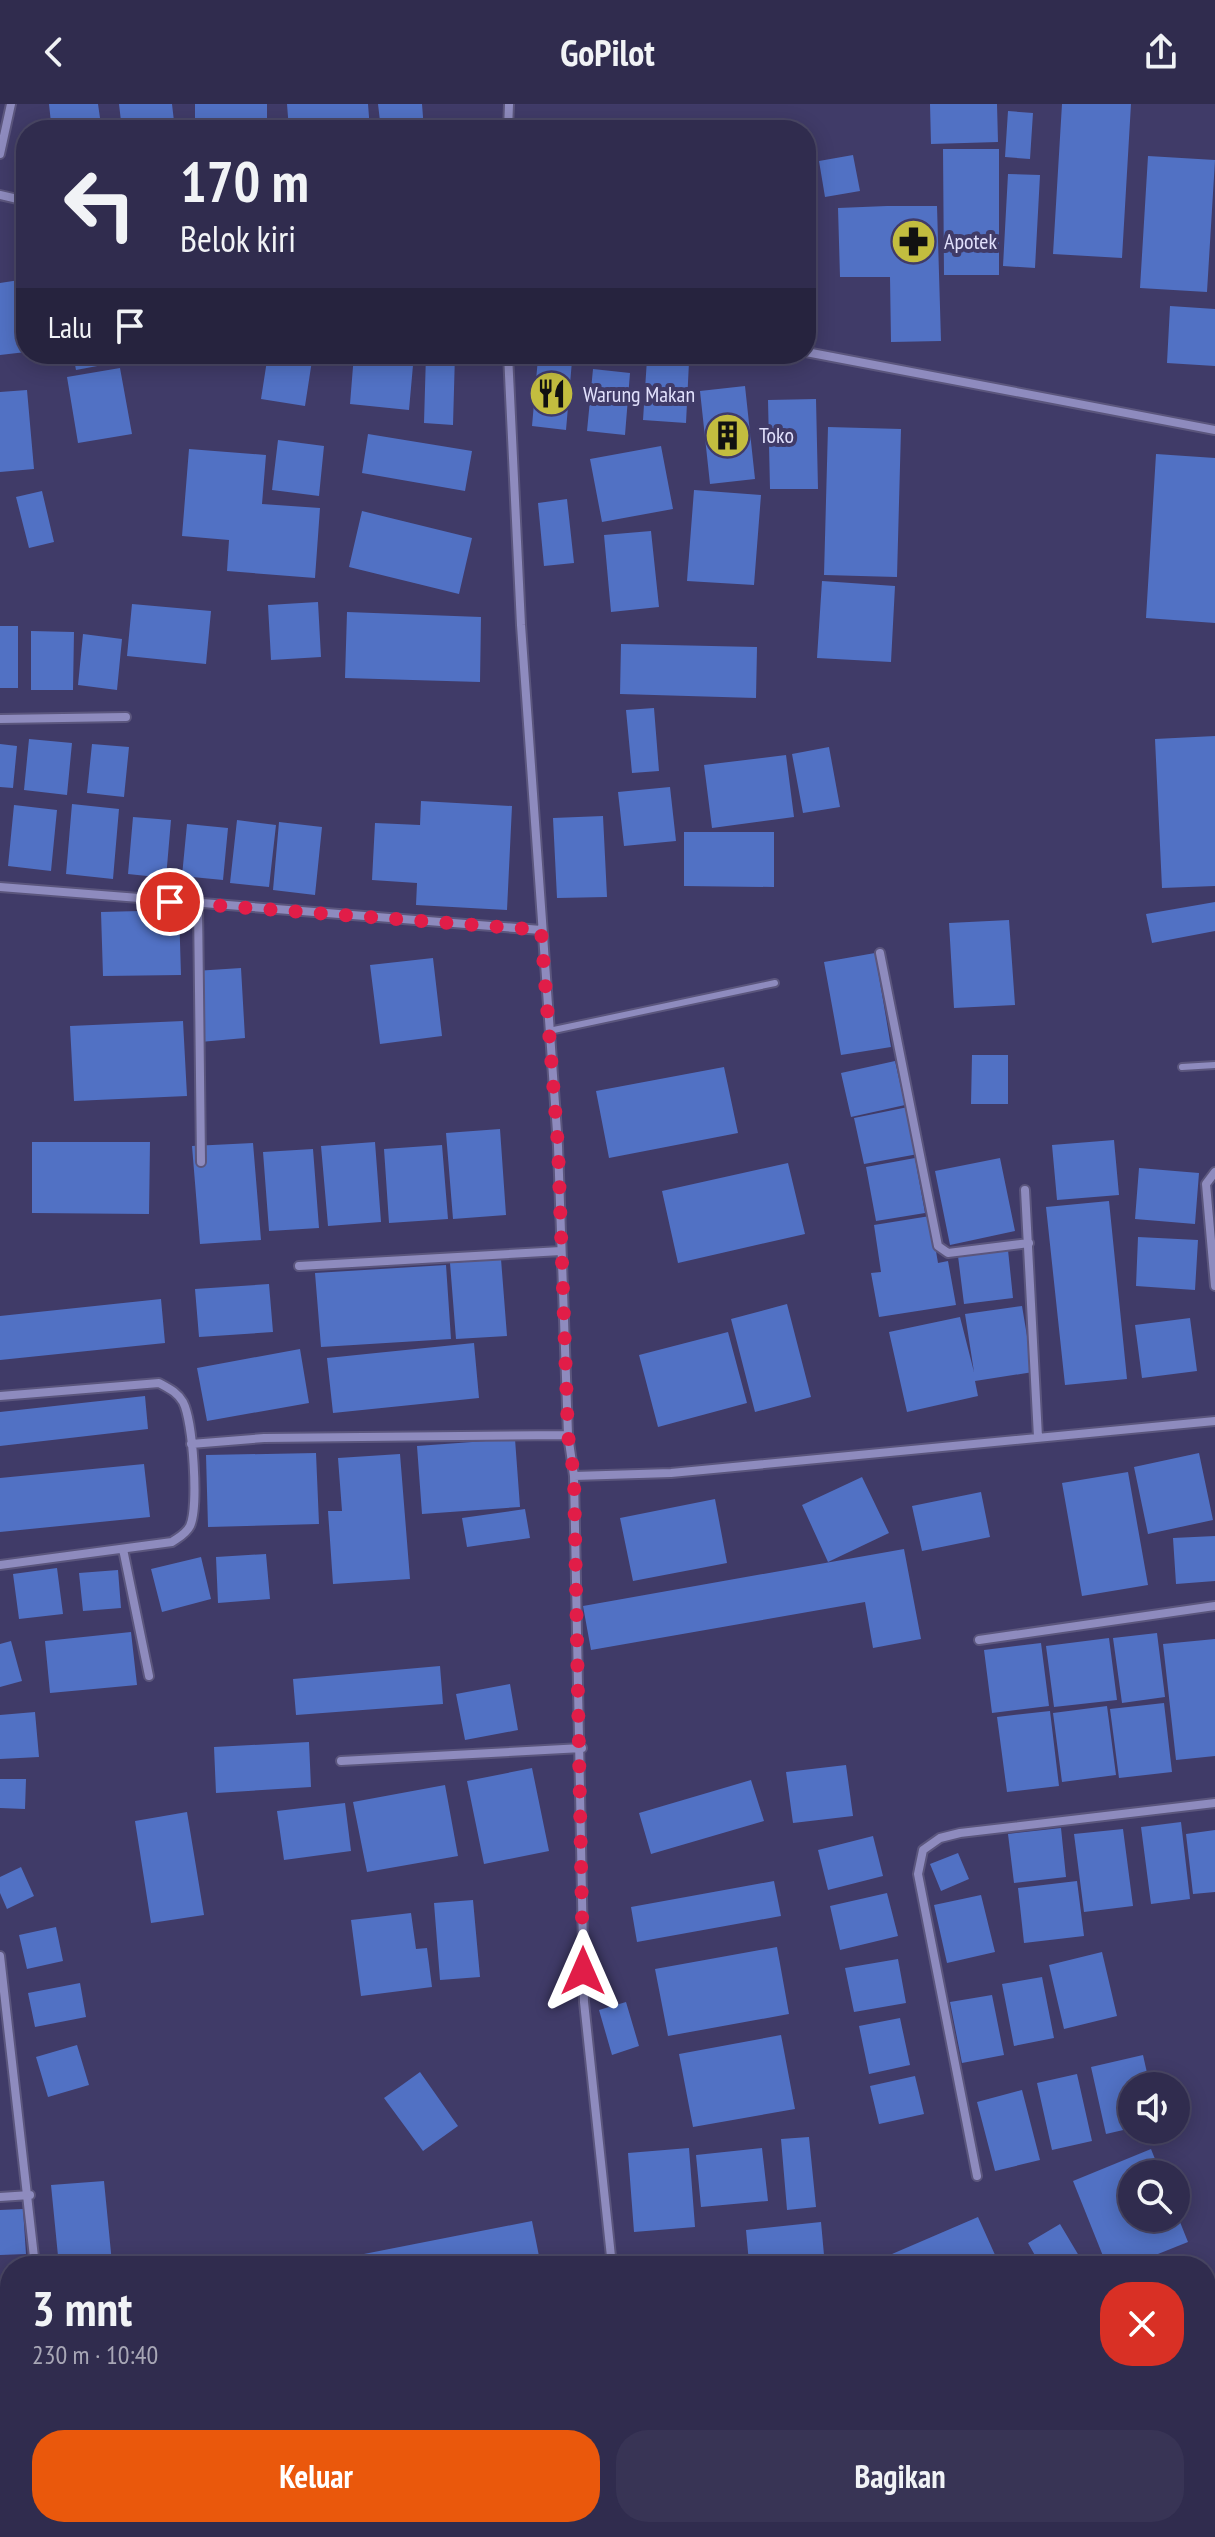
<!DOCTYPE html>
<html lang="id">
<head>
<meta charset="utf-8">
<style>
	:root { --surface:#302c4e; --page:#383455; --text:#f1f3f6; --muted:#a8a7b6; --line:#4b4866; --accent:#ea580c }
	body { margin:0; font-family:"PT Sans Narrow",sans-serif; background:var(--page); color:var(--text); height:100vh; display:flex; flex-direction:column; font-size:30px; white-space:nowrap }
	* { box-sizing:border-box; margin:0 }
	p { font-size:26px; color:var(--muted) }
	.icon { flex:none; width:44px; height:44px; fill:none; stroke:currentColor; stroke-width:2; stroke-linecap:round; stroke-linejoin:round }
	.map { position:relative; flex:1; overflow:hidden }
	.sheet { position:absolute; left:0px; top:2152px; width:1216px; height:282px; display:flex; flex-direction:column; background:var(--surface); border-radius:32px 32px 0 0; box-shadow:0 4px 20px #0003,0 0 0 2px var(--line) }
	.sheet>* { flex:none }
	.top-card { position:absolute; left:16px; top:16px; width:800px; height:244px; border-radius:32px; box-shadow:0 4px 20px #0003,0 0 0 2px var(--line); background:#302c4e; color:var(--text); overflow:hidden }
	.fabs { position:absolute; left:1118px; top:1968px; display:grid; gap:16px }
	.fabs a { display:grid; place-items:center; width:72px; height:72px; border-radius:50%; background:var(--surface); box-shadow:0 4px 20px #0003,0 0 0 2px var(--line); font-size:40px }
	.pin { position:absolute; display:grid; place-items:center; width:68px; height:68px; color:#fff; margin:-34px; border:4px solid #fff; border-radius:50%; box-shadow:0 2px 8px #0007 }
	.me { position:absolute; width:88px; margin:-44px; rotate:0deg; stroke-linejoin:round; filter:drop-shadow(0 0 6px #0008) }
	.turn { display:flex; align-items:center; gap:28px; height:168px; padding:0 32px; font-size:36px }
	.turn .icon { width:104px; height:104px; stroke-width:2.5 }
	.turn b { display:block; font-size:56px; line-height:68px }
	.then { display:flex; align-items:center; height:76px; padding:0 32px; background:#0003; gap:16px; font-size:30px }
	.round { display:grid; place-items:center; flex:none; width:84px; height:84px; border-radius:32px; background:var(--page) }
	.headline { display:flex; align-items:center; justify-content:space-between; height:136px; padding:0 32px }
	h1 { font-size:48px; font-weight:700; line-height:60px }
	.primary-button { display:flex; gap:16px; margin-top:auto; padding:16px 32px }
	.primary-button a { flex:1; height:92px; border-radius:32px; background:var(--accent); color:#fff; font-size:32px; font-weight:700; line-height:92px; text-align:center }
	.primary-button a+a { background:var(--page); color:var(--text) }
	header { display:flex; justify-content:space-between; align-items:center; height:104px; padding:0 32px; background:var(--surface); font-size:36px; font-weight:700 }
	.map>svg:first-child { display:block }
	.building { fill:#5171c4 }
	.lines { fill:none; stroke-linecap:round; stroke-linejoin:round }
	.service-casing { stroke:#5b567d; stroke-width:10 }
	.minor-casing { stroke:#5b567d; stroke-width:12 }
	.service { stroke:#8e8bbe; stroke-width:6 }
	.minor { stroke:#8e8bbe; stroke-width:8 }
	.route { stroke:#e11d48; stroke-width:14; stroke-dasharray:0 25.2 }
	.labels { text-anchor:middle; stroke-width:8; stroke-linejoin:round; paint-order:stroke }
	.poi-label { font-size:22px; fill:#e1e0fc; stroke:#403b68; text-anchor:start }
</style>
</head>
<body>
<header><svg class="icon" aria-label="back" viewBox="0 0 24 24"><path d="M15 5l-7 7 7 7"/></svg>GoPilot<svg class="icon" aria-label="share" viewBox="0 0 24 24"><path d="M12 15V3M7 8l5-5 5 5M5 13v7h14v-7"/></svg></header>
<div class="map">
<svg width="1215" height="2433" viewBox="0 0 1215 2433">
	<rect width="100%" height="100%" fill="#403b68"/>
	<path class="building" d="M49,0H98L100,14L51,19Z
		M119,0H172L175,26H122Z
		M195,0H267V26H195Z
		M287,0H368L370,26H289Z
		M378,0H422L424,26H381Z
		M930,0H997L998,38L931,40Z
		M1062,0H1131L1122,154L1053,150Z
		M1008,7L1033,9L1030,55L1005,53Z
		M943,45H999V171H944Z
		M853,51L860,87L825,93L819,57Z
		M1148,52L1215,56L1207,188L1140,184Z
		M1008,70L1040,71L1035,164L1003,162Z
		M887,102H937L941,237L891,238L890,173H840L838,104Z
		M26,175V248L0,251V179Z
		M1170,202L1215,205V262L1167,259Z
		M73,250H123L124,257L76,266Z
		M268,250H313L305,302L261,295Z
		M354,250H414L409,306L350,300Z
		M426,250H455L453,321L424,319Z
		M538,254L572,257L566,326L532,322Z
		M647,255L689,258L686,319L643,316Z
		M120,264L132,330L78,339L67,273Z
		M593,265L630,269L625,331L587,327Z
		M745,282L755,375L710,380L700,287Z
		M27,286L34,365L0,368V288Z
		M816,295L818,385H770L768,296Z
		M828,323L901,325L897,473L824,471Z
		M368,330L472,347L465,387L362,369Z
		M278,336L324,342L319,392L272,386Z
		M661,342L673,405L602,418L590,355Z
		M189,345L266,351L262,400L320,404L315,474L227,467L229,436L182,432Z
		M1156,350L1215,354V519L1146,514Z
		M694,386L761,391L754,481L687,477Z
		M42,387L54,438L29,444L16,393Z
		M567,395L574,459L544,462L538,399Z
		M362,407L472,434L459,490L349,463Z
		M651,427L659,503L611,508L604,431Z
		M822,477L895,482L891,558L817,554Z
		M318,498L321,553L271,556L268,501Z
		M132,500L211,507L206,560L127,552Z
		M347,508L481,513L480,578L345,574Z
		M0,522H18V584H0Z
		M31,527L74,528L73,586H31Z
		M83,530L122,535L117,586L78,581Z
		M621,540L757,543L756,594L620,590Z
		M654,604L659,667L632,669L626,606Z
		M1215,632V782L1162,784L1155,635Z
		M29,635L72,639L67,691L24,686Z
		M0,640L17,642L13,684L0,683Z
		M92,640L129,643L124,693L87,689Z
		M829,643L840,703L803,709L792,650Z
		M786,651L794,713L712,724L704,661Z
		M670,683L676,737L624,742L618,688Z
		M421,697L512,702L507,806L416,801L417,779L372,776L375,719L420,721Z
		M72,700L119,705L113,775L66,770Z
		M14,701L57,706L51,767L8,762Z
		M603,712L607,793L557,794L553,714Z
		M133,713L171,716L166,774L128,770Z
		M237,716L276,721L269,783L230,779Z
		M279,718L322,723L315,791L273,786Z
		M187,720L228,724L223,776L182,772Z
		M684,728H774V783L684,782Z
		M1215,798V827L1152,839L1146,810Z
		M179,806L181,871L103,872L101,808Z
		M1009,816L1015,901L954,904L949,819Z
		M875,849L891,943L841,951L824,858Z
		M433,854L442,932L380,940L370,861Z
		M241,864L245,934L200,938L195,867Z
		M183,917L187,992L74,997L70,922Z
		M972,951H1008V1000H971Z
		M895,957L905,1001L851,1013L841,969Z
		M724,963L738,1029L609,1054L596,987Z
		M908,1003L918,1050L864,1060L854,1014Z
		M500,1025L506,1111L453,1115L446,1029Z
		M1114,1036L1119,1091L1057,1096L1052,1041Z
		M32,1038H150L149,1110L32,1109Z
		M375,1038L381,1118L328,1122L321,1042Z
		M253,1039L261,1136L200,1140L192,1042Z
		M442,1041L448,1115L389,1119L384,1045Z
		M313,1045L319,1124L269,1127L263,1048Z
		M915,1054L925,1109L876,1117L866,1063Z
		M1000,1054L1015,1127L950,1141L935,1067Z
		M788,1059L805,1130L678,1159L662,1087Z
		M1139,1064L1199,1069L1195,1120L1135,1115Z
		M1109,1097L1127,1275L1065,1281L1046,1103Z
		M930,1112L938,1159L948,1157L956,1201L879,1213L871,1169L881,1168L874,1121Z
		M1138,1133L1198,1136L1195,1186L1136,1182Z
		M1008,1146L1013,1194L964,1200L958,1152Z
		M501,1155L507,1232L456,1235L450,1159Z
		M446,1161L451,1235L321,1243L315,1169Z
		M269,1180L273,1228L199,1233L195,1185Z
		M161,1195L165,1239L0,1256V1212Z
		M787,1200L811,1293L755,1308L731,1215Z
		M1022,1202L1033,1268L975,1277L978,1292L907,1308L889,1228L960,1213L974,1268L965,1210Z
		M1190,1214L1197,1267L1142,1274L1135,1221Z
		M728,1228L747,1299L658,1323L639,1251Z
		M474,1239L479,1294L333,1309L327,1254Z
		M300,1245L309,1299L207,1317L197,1264Z
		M145,1292L148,1325L0,1342V1308Z
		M515,1335L520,1403L422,1410L417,1342Z
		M316,1349L319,1420L208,1423L206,1351Z
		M1199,1349L1213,1416L1148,1430L1134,1363Z
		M400,1350L410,1475L333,1480L328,1407H342L338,1354Z
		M144,1360L150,1413L0,1428V1374Z
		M1128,1368L1148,1481L1082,1492L1062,1379Z
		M862,1373L889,1429L828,1458L802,1401Z
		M981,1388L990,1433L922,1447L912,1402Z
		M715,1395L727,1459L633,1477L620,1414Z
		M525,1405L530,1434L467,1443L462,1414Z
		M1215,1432V1477L1176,1480L1173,1434Z
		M904,1445L921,1535L873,1544L865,1498L591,1546L583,1502Z
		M266,1450L270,1495L218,1499L216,1453Z
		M201,1453L211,1495L162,1508L151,1465Z
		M57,1464L63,1510L19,1515L13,1470Z
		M118,1466L121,1504L83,1507L79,1469Z
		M131,1528L137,1581L50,1589L45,1537Z
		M1157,1529L1165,1593L1122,1599L1113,1534Z
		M1109,1534L1117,1596L1054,1603L1046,1542Z
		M1215,1535V1652L1176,1656L1163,1540Z
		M11,1537L22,1577L0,1583V1540Z
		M1041,1539L1049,1602L992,1609L984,1546Z
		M440,1562L443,1600L296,1611L293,1575Z
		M510,1580L518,1626L465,1636L456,1590Z
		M1164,1599L1172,1668L1119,1674L1110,1605Z
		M1107,1602L1116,1671L1062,1678L1053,1609Z
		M1050,1607L1059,1682L1007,1688L997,1613Z
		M35,1608L39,1653L0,1655V1611Z
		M309,1638L311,1683L216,1689L214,1643Z
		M846,1661L853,1712L793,1719L786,1668Z
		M532,1664L549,1747L484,1760L467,1677Z
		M0,1675H26L25,1705L0,1704Z
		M751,1676L764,1717L651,1750L639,1709Z
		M445,1681L458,1752L367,1768L353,1698Z
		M345,1699L351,1747L284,1756L277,1707Z
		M187,1708L204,1811L151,1819L135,1717Z
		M1181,1718L1190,1795L1151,1800L1141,1723Z
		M1061,1724L1066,1773L1014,1779L1008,1730Z
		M1123,1725L1133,1802L1084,1808L1074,1730Z
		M1215,1726V1788L1193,1790L1186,1730Z
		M873,1732L883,1772L828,1786L818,1746Z
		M958,1749L969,1775L941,1787L930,1760Z
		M21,1763L34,1792L7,1805L0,1789V1773Z
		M774,1777L781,1812L637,1838L631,1803Z
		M1077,1777L1084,1832L1024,1839L1018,1784Z
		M887,1789L898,1832L840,1846L830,1802Z
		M981,1791L995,1848L947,1859L934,1801Z
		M473,1796L480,1873L440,1876L434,1799Z
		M411,1809L416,1845L427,1844L432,1883L361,1892L351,1816Z
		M56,1823L63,1857L27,1865L19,1831Z
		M777,1843L789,1910L668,1932L655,1865Z
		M1102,1848L1117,1912L1064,1925L1049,1861Z
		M898,1855L906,1899L854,1908L845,1864Z
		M1042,1873L1054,1934L1014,1942L1002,1880Z
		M80,1879L86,1913L35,1923L28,1889Z
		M992,1891L1004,1951L962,1959L950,1898Z
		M626,1898L639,1942L612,1951L599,1906Z
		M900,1914L910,1961L869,1970L859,1922Z
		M781,1931L795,2005L693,2023L679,1950Z
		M77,1941L89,1981L48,1993L36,1953Z
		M1143,1951L1150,1982H1132V2024L1106,2030L1091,1963Z
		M420,1968L458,2022L423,2047L384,1994Z
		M1077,1970L1092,2037L1052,2046L1037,1979Z
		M915,1972L924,2010L879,2020L870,1982Z
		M1022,1986L1040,2056L995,2067L977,1998Z
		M809,2033L816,2103L787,2106L781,2035Z
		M689,2044L695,2123L634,2128L628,2049Z
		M762,2044L768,2097L701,2103L696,2051Z
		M1151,2045L1161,2070H1132V2114H1176V2108L1188,2138L1128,2162H1107L1073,2077Z
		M104,2077L112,2159L59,2162L51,2081Z
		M23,2105L26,2150L0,2151V2106Z
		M978,2113L1000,2162H898L892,2150Z
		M532,2117L541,2162H308V2161Z
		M821,2118L824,2151L749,2159L746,2126Z
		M1060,2120L1085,2162H1041L1028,2139Z
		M10,2175V2218L0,2220V2177Z
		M1214,2279L1215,2367L1206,2370V2281Z
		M1215,2377V2421L1206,2424V2380Z
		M747,2424H760L761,2433H680Z
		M771,2424H835L836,2433H772Z
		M1147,2424H1201V2425L1170,2433H1149Z"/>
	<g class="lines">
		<defs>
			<path id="service" d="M549,927L775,879
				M1182,963L1215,961"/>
			<path id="minor" d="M508,26L509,0
				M0,50L11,0
				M0,91L26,97
				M806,248L1215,326
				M508,250L521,521L558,1042L568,1331L574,1372L584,1898L612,2162
				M0,615L126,613
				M0,783L541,826
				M198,801L201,1058
				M880,849L938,1142L948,1149L1029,1139
				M1215,1068L1206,1080L1215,1182
				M1025,1086L1038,1333
				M299,1162L561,1147
				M0,1292L159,1279C170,1285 177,1288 183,1298C193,1317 199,1403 190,1422C186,1430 179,1433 172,1438L0,1461
				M191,1340L264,1334L568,1331
				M574,1372L671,1369L1215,1317
				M123,1445L149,1572
				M979,1536L1215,1502
				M341,1657L582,1644
				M0,1852L35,2162
				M977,2072L918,1770L923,1746L940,1734L960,1729L1215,1699
				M0,2093L30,2091
				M1206,2245L1215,2244
				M0,2273L10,2272
				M646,2424L647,2433
				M510,2433L530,2424"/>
		</defs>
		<use href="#service" class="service-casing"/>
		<use href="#minor" class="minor-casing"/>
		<use href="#service" class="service"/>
		<use href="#minor" class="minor"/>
	</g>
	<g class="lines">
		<path class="route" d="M170,798L541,826L558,1042L568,1331L574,1372L583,1867"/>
	</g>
	<defs>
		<symbol id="pharmacy-disc" viewBox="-11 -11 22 22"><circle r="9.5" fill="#c3bd3f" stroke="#403b68"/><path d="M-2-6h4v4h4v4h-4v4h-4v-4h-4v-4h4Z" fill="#111"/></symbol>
		<symbol id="restaurant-disc" viewBox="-11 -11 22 22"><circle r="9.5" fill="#c3bd3f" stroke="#403b68"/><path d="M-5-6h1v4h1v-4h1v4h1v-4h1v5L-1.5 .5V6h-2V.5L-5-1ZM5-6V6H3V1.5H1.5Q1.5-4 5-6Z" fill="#111"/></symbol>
		<symbol id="building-disc" viewBox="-11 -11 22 22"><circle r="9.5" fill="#c3bd3f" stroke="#403b68"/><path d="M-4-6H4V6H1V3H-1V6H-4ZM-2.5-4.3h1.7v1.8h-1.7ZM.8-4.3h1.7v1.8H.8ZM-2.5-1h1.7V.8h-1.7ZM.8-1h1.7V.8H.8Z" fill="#111"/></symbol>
	</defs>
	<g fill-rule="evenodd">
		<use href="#pharmacy-disc" x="888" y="112" width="51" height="51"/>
		<use href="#restaurant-disc" x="526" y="264" width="51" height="51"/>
		<use href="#building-disc" x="702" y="306" width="51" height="51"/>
	</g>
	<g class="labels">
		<g class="poi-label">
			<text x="944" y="145">Apotek</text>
			<text x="583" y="298">Warung Makan</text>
			<text x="759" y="339">Toko</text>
		</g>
	</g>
</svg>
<div class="fabs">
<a><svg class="icon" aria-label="sound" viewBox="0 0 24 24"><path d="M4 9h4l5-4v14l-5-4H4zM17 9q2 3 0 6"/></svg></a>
<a><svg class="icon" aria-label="search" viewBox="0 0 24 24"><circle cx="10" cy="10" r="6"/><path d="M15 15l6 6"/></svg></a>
</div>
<div class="pin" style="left:170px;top:798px;background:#d93025"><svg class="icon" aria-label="arrive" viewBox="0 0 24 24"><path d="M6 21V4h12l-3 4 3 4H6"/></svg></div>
<svg class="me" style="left:583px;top:1867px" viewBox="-20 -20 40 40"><path d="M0-17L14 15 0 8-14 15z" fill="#e11d48" stroke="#fff" stroke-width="4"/></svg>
<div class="top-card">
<div class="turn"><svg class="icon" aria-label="left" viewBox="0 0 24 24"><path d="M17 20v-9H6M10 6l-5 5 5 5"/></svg><div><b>170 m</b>Belok kiri</div></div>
<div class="then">Lalu<svg class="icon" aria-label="arrive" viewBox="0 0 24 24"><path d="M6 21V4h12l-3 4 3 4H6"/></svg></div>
</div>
<section class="sheet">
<div class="headline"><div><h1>3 mnt</h1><p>230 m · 10:40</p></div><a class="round" style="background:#d93025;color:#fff"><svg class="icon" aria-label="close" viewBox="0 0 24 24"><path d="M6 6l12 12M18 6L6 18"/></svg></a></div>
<div class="primary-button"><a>Keluar</a><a>Bagikan</a></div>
</section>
</div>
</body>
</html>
